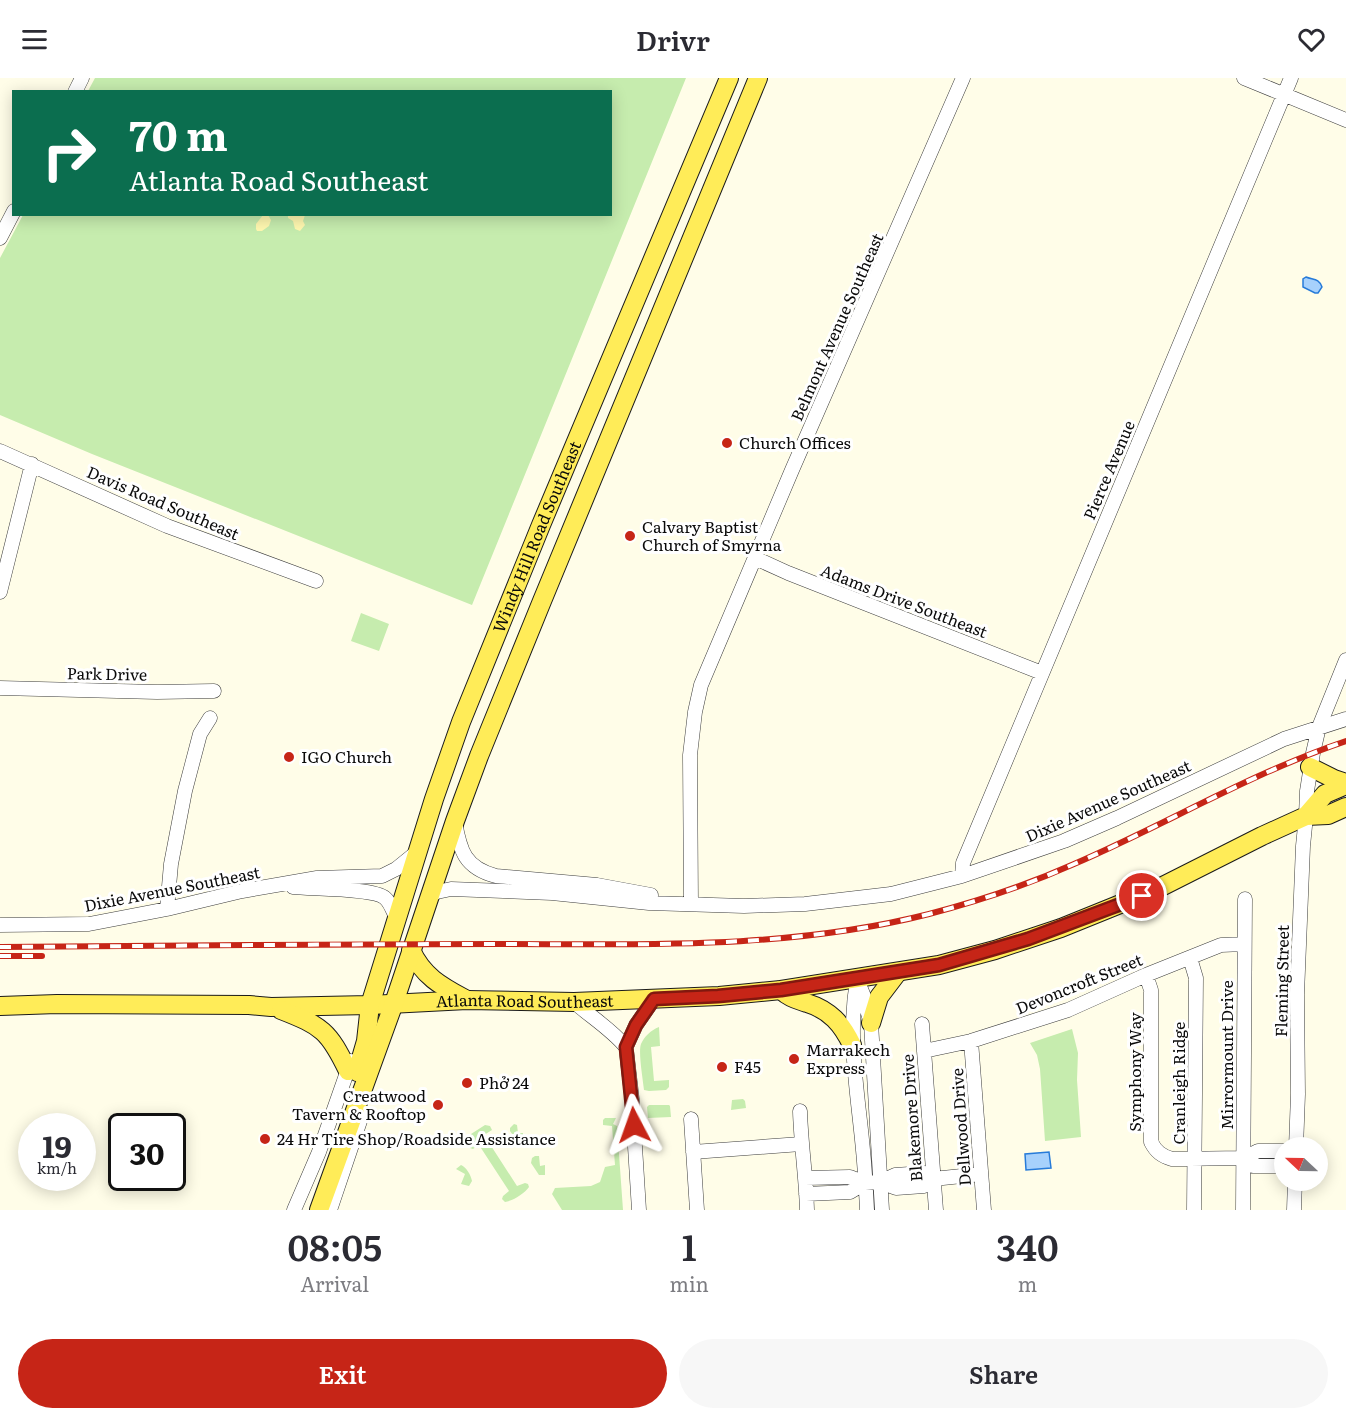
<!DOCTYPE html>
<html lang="en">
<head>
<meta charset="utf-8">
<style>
	:root { --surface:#fff; --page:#f7f7f7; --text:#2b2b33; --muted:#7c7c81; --accent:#c62517 }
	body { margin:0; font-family:Literata,serif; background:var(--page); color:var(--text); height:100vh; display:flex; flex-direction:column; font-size:22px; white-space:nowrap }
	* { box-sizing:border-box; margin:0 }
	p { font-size:20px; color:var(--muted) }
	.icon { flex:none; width:33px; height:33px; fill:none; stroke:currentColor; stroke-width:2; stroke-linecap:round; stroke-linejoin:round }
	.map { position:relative; height:1132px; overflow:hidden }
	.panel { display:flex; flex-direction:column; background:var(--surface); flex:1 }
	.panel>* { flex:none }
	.top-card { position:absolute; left:12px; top:12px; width:600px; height:126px; border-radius:0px; box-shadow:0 3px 15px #0003; background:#0b6e4f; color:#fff; overflow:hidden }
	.needle { width:39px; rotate:292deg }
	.fabs { position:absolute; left:1274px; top:1059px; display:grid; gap:12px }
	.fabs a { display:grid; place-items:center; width:54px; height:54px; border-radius:50%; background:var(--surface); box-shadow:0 3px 15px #0003; font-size:30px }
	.speed { position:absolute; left:18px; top:1035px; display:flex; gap:12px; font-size:30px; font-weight:700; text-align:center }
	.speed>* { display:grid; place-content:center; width:78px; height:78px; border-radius:50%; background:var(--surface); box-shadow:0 3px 15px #0003; line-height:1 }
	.speed small { font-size:15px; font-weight:400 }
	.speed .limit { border:3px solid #111; border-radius:9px; background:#fff; color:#111 }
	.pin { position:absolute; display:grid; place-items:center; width:51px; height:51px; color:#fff; margin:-26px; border:3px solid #fff; border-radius:50%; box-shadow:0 2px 6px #0007 }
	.me { position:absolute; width:66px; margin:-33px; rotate:356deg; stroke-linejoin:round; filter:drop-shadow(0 0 4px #0008) }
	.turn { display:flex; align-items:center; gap:21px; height:126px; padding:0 18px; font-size:27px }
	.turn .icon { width:78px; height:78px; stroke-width:2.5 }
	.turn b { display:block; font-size:42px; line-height:51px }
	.eta { display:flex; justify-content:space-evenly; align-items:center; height:102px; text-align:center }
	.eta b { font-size:36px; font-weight:600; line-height:42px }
	.action { display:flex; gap:12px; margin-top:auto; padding:12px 18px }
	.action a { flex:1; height:69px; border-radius:36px; background:var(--accent); color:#fff; font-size:24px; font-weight:600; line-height:69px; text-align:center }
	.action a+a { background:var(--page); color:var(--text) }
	header { display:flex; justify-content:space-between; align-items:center; height:78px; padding:0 18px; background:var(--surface); font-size:27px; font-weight:600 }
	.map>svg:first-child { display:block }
	.green { fill:#c6ecae }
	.sand { fill:#fff8b0 }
	.water { fill:#a7d1fc; stroke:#277bd9; stroke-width:1.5 }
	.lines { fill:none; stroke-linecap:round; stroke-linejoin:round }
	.minor-casing { stroke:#3d3d3d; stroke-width:15 }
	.major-casing { stroke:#1b1b1b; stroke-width:20 }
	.minor { stroke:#fff; stroke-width:14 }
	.major { stroke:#ffec58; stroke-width:18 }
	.rail-casing { stroke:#c62517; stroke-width:6 }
	.rail { stroke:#fff; stroke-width:4; stroke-dasharray:11; stroke-linecap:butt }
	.route-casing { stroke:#81180f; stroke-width:15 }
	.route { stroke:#c62517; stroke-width:10 }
	.poi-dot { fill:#c62517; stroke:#fff; stroke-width:2 }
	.labels { text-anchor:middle; stroke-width:6; stroke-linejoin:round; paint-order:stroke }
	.street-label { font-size:16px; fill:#0a0a0a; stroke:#fff }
	.poi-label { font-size:16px; fill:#0a0a0a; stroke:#fff; text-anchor:start }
</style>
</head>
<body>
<header><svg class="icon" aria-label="menu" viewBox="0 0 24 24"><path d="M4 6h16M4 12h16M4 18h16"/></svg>Drivr<svg class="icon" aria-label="heart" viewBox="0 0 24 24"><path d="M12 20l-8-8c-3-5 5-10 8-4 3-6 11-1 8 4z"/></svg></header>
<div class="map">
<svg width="1346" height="1132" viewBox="0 0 1346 1132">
	<rect width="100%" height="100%" fill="#fffde8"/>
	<path class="green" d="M95,0H686L472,527L92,376L0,337V180L23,137L610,136V14L88,13Z
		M361,535L389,546L379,573L351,563Z
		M659,949L660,968L651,969L654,1003L669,1002V1009L666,1012L649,1013L644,1012C643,1002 638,973 641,966C644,959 651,952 659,949Z
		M1072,951L1078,975L1077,1002L1081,1059L1045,1063L1040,991L1037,977L1030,965Z
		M743,1021L745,1023L746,1030L731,1032L732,1022Z
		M649,1027H669L670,1028L671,1039L648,1040L647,1029Z
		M605,1040H616L613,1046L617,1048L623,1132H562L552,1116L555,1110L591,1108L600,1104L605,1089L615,1087L612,1048L603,1047V1042Z
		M514,1046L517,1047L518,1055H523V1064L517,1063L510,1053V1050Z
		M485,1047L490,1048L492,1052L484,1057L517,1108L525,1105L528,1106L529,1109C525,1115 513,1123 505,1124L502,1121L503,1118L509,1113L479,1067L473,1071L470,1070L469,1061L471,1056Z
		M535,1078H539L540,1088L545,1087V1097H539L531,1085L532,1080Z
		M461,1087C466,1089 471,1097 472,1103L469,1108L461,1106L465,1096L456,1091Z"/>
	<path class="sand" d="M268,137L271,142L269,148L262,153H257L256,151V146L263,137Z
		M288,137H305L303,143L305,147L300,153L295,151L293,143L288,140Z"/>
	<path class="water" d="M1306,199C1313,202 1319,200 1322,209L1318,215H1315L1303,209V201Z
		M1049,1074L1051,1090L1026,1092L1025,1076Z"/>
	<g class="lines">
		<defs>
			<path id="minor" d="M1244,0L1346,42
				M75,14L82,0
				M0,160L14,133
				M0,373L167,448L316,503
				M755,480L788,495L1042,595
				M0,514L32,386
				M0,610L157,614L214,613
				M455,744C460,773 465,790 496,798L597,807L651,817
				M962,798L963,785L1291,0
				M293,809C312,811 374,810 385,820C391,825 393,834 397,841
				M428,819L437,814L451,811L552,815L649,825L744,828L805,826L891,816L962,798L1064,763L1117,740L1284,661L1346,641
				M691,826L690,677L695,634L701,607L792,392L963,0
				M167,831L171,786L185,713L200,656L210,640
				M0,847L89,846L167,831L242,813L317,800L382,798L396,791L417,774
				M1190,880L1196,900L1194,1132
				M1146,897L1151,912V1064C1156,1074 1162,1078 1172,1081L1244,1080L1258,1073H1284
				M857,901L867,926V932L871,945L882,1132
				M857,903C847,960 858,1016 863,1072C865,1092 866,1112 867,1132
				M574,924C591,939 611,951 626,969
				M922,946L936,1132
				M971,963L984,1132
				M924,973L971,963L1068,932L1146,897L1221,867L1244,866
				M800,1033C801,1066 806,1099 807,1132
				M691,1041L697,1132
				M1296,1070L1298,1016L1297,916L1303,768L1306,738L1307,713L1313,675L1319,649L1346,582
				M693,1074L801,1066
				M1244,1080L1253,1088H1284
				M805,1100L850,1099L865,1105L880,1104L895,1097L924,1095L933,1101
				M880,1104L896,1110L924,1108L933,1101L981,1096
				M806,1116L850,1114L865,1105
				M294,1132L319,1074L351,983
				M330,1132L361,1040
				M639,1132L632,1021L626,969L636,947L654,921
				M1243,1132L1245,821
				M1294,1132L1295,1102"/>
			<g id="major">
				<path d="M1310,689L1334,701L1346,705"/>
				<path d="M1306,738L1325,716L1346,707"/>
				<path d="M411,872C423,899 443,909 467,922"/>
				<path d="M781,912C791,921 796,921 807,925C830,932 842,946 852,967"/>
				<path id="s1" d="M0,928L57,926L249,927L271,929L370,927L467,922L574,924L719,918L781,912L939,887L995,872L1061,850L1155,812L1262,758L1306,738L1328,737L1346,729"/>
				<path d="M281,932C322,948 329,953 348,993"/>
				<path d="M871,945L879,919L898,894"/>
				<path id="s2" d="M357,994L366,963L370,927L434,721L461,644L541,447L729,0"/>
				<path d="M319,1132L394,925L455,743L479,678L542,523L758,0"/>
			</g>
		</defs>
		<use href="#minor" class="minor-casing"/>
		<use href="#major" class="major-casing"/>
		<use href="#minor" class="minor"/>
		<use href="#major" class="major"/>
		<defs>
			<path id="rail" d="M0,869C165,868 329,866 494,866C640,866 787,872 929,836C979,823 1027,807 1074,786C1165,747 1251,695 1346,663
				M0,878H42"/>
		</defs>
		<use href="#rail" class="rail-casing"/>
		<use href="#rail" class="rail"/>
	</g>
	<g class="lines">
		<defs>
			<path id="route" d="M634,1047L626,969L636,947L654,921L718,918L781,912L939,887L1028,861L1142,818"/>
		</defs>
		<use href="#route" class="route-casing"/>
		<use href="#route" class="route"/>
	</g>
	<g class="poi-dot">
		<circle cx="727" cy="365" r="6"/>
		<circle cx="630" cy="458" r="6"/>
		<circle cx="289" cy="679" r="6"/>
		<circle cx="794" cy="981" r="6"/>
		<circle cx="722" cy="989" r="6"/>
		<circle cx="467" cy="1005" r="6"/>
		<circle cx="438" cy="1027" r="6"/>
		<circle cx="265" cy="1061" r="6"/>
	</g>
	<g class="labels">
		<g class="street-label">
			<text transform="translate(837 249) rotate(-66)" y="6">Belmont Avenue Southeast</text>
			<text transform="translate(1109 392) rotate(-67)" y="6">Pierce Avenue</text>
			<text transform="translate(163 425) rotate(23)" y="6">Davis Road Southeast</text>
			<text dy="6" stroke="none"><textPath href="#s2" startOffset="566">Windy Hill Road Southeast</textPath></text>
			<text transform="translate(904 523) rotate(21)" y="6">Adams Drive Southeast</text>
			<text transform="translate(107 596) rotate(1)" y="6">Park Drive</text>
			<text transform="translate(1108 723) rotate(-24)" y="6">Dixie Avenue Southeast</text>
			<text transform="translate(172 811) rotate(-11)" y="6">Dixie Avenue Southeast</text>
			<text transform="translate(1282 903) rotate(-89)" y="6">Fleming Street</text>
			<text transform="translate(1079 906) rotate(-22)" y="6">Devoncroft Street</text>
			<text dy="6" stroke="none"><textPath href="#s1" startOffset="525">Atlanta Road Southeast</textPath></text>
			<text transform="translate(1227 977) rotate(-90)" y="6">Mirrormount Drive</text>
			<text transform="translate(1135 994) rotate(-90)" y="6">Symphony Way</text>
			<text transform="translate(1179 1005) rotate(-90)" y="6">Cranleigh Ridge</text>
			<text transform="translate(912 1040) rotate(-94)" y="6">Blakemore Drive</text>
			<text transform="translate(961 1049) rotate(-94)" y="6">Dellwood Drive</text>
		</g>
		<g class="poi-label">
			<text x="739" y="371">Church Offices</text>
			<text x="642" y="455">Calvary Baptist<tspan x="642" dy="18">Church of Smyrna</tspan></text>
			<text x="301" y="685">IGO Church</text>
			<text x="806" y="978">Marrakech<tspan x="806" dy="18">Express</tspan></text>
			<text x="734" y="995">F45</text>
			<text x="479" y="1011">Phở 24</text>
			<text x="426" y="1024" text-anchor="end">Creatwood<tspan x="426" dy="18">Tavern &amp; Rooftop</tspan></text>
			<text x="277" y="1067">24 Hr Tire Shop/Roadside Assistance</text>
		</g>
	</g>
</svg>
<div class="fabs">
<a><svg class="needle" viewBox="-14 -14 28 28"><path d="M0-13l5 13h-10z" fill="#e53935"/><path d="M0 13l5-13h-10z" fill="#7c7c81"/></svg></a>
</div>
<div class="speed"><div>19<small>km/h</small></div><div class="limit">30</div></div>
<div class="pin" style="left:1142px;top:818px;background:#d93025"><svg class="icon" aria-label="arrive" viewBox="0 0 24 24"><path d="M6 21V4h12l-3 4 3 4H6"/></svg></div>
<svg class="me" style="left:634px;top:1047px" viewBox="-20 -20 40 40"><path d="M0-17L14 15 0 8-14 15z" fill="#c62517" stroke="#fff" stroke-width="4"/></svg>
<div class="top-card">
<div class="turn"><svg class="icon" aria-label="right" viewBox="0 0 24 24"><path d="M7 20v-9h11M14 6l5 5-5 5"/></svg><div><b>70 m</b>Atlanta Road Southeast</div></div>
</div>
</div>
<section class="panel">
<div class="eta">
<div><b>08:05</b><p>Arrival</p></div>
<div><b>1</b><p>min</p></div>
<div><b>340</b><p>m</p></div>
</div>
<div class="action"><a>Exit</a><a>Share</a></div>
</section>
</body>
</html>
